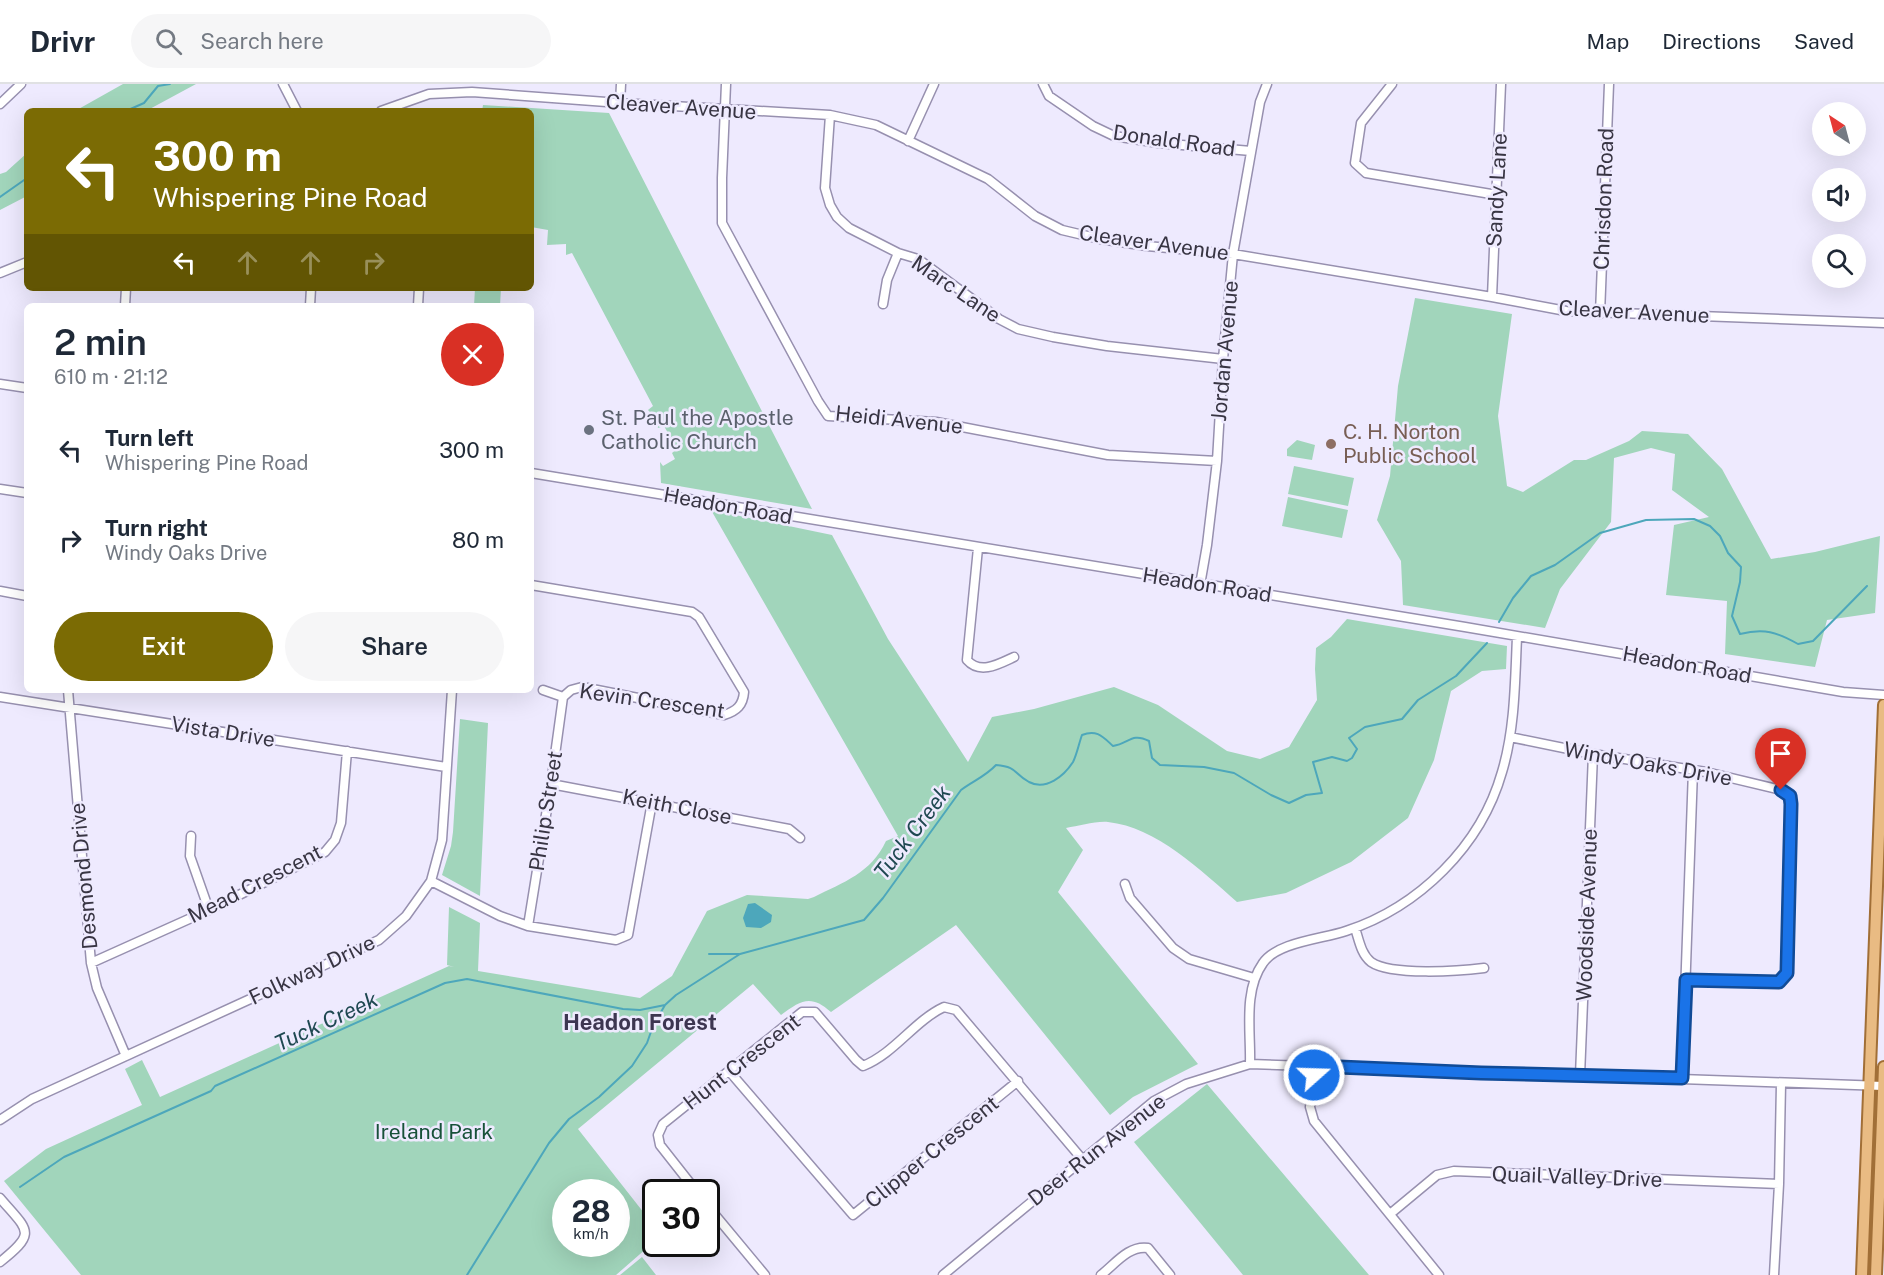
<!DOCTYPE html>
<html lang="en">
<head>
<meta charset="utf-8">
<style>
	:root { --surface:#fff; --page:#f6f6f7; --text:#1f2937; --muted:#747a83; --line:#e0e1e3; --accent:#7b6b04 }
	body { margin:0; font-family:"Public Sans",sans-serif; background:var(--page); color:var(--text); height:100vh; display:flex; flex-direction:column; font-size:22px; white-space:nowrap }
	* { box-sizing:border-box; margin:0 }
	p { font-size:20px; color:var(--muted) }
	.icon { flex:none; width:33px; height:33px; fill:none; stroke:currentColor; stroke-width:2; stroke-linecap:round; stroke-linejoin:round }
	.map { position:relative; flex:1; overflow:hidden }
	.drawer { position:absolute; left:24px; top:219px; width:510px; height:390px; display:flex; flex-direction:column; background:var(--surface); border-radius:9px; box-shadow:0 6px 24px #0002 }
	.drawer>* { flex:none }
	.banner { position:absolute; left:24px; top:24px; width:510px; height:183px; border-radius:9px; box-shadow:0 6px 24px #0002; background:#7b6b04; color:#fff; overflow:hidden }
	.needle { width:39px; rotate:324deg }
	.fabs { position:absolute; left:1812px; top:18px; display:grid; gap:12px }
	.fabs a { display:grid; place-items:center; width:54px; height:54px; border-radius:50%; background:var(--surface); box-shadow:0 6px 24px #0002; font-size:30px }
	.speed { position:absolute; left:552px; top:1095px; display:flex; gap:12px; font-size:30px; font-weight:700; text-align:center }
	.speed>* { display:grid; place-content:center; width:78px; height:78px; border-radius:50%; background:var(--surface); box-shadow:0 6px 24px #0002; line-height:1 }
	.speed small { font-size:15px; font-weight:400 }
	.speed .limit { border:3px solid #111; border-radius:9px; background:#fff; color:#111 }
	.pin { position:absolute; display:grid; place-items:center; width:51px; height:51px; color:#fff; margin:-62px -26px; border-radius:50% 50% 50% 0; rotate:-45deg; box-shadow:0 0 6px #0007 }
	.pin .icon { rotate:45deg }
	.me { position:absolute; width:66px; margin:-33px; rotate:70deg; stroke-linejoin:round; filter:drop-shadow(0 0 4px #0008) }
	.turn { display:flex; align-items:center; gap:21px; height:126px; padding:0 30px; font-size:27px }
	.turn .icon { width:78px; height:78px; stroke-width:2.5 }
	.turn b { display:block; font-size:42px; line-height:51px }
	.lanes { display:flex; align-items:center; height:57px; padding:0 30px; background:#0003; justify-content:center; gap:30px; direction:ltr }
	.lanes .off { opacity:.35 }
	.round { display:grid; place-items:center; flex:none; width:63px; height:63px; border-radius:32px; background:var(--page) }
	.head { display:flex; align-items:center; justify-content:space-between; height:102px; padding:0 30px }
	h1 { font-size:36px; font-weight:600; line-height:45px }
	.button { display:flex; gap:12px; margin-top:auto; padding:12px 30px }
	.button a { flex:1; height:69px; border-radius:36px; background:var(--accent); color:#fff; font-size:24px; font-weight:600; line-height:69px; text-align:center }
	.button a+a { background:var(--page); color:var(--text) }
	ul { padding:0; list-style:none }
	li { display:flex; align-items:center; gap:18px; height:90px; padding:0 30px }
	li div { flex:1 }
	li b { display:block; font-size:22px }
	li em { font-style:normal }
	header { display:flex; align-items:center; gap:36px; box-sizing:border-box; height:84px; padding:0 30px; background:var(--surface); border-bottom:2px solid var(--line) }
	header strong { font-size:28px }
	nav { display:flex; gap:33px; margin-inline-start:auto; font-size:21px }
	.search { width:420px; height:54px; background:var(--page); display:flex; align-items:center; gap:15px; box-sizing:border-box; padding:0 21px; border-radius:33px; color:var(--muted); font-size:22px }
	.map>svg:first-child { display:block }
	.green { fill:#a1d5bb; fill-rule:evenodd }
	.water { fill:#4da7bb }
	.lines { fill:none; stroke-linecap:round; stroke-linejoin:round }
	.stream { stroke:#4da7bb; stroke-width:2 }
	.minor-casing { stroke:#9790af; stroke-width:11 }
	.major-casing { stroke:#a16f37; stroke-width:14 }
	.minor { stroke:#fff; stroke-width:8 }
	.major { stroke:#e9bb83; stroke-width:10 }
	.route-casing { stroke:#114b97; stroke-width:15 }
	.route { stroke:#1a73e8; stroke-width:10 }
	.worship-dot { fill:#6b7280; stroke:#eeeafe; stroke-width:2 }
	.education-dot { fill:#8d6e63; stroke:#eeeafe; stroke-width:2 }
	.labels { text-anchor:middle; stroke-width:5; stroke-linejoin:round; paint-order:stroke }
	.street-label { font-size:21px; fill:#383543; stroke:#eeeafe }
	.worship-label { font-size:21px; fill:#5b616d; stroke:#eeeafe; text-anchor:start }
	.education-label { font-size:21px; fill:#785e54; stroke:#eeeafe; text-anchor:start }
	.park-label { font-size:21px; fill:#175139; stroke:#eeeafe }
	.water-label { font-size:22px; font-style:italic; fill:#1f4851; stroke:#eeeafe }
	.neighbourhood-label { font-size:22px; font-weight:bold; fill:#3d3651; stroke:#eeeafe }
</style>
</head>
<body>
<header>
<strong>Drivr</strong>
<div class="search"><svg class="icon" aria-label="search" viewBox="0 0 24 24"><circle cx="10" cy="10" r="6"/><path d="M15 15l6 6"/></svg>Search here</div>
<nav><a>Map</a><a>Directions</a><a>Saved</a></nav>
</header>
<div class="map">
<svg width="1884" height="1191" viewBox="0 0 1884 1191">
	<rect width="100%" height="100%" fill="#eeeafe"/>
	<path class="green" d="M123,0H196L146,27H75Z
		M483,21L609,29L812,425L661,399L660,378L663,382L675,375L672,369L677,365L664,342L658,344L655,334L648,326L653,322L572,169L566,171V160L547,161L548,146L531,143V27H482Z
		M27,69V112L0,126V90L6,88Z
		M475,204H501L500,222H474Z
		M1415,214L1512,230L1498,332L1507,402L1523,408L1574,376H1586L1629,357L1642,347L1688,350L1722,385L1771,475L1815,468L1880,452L1875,529L1827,536L1815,583L1725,570L1727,517L1666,511L1674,441L1709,433L1672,406L1675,370L1651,364L1614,374L1611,438L1560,505L1545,544L1403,521L1401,477L1377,436L1390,392L1398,302Z
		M1297,356L1315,361L1312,376L1287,372V365Z
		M1294,382L1354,394L1348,422L1288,410Z
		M1288,413L1348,426L1342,454L1282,442Z
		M711,426L832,451L888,555L968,678L992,633L1034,625L1114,603L1158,621L1227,667L1260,675L1289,663L1317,616L1315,585L1316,564L1331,553L1347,535L1507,562L1506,585L1482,587L1451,607L1434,676L1408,734L1351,778L1286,809L1237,818C1202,787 1156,743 1108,738C1095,737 1079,742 1066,744L1083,766L1058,808L1198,980L1133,1013L1110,1031L956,841L831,928C811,910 801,916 781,931L753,900L578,1045L655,1143V1157L616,1191H81L4,1097L46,1065L142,1021L125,985L142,976L160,1013L449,882L454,883L447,881L449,823L480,839L478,887L640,914L672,892L707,827L747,811L808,815L814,813C844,798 871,789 886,757L898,752ZM566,1108H616V1160H566Z
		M460,635L488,639L480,812L442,791L451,762L453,748Z
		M1207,1000L1369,1191H1243L1134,1058Z
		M642,1173L656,1191H620Z"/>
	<path class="water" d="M755,819L772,831L771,838L761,844L746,843L743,834L748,820Z"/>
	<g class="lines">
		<path class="stream" d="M126,27L144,19L158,2L170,0
			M0,113L27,94
			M1499,538L1513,514L1531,492L1555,481L1600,449L1646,436L1694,435L1710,442L1720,452L1728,469L1741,483L1740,498L1732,532L1740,550C1764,544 1777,548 1798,560L1813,557L1867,502
			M709,870H739
			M20,1103L64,1073L211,1007L215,1002L445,899L467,895L623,925L640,926L665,921
			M467,1191L549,1059L569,1035L599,1013L632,982L647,959L653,942L665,921L676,911L740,870L864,836L883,814L961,706C973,697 986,692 996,681C1018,683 1013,689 1029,698C1046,707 1064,692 1073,678C1077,670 1079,659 1082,651C1097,645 1103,653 1113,662C1129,660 1131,648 1149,657L1152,674L1160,681L1204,683L1234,689L1271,711L1289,719L1306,711L1322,709L1313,678L1332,673L1347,677L1352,674L1357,665L1349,654L1365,643L1402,635L1418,616L1456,592L1487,559"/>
		<defs>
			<path id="minor" d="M283,0L297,27
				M726,0L722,94V139L818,317L828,332L936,338L1108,371L1217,377
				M1043,0L1049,12L1093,42L1114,52L1159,59L1251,67
				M1392,0L1361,39L1355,79L1366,89L1497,111
				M620,19L621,0
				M0,20L21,0
				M381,27L429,10L472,8L620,19L830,31L876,41L988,95L1035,132L1062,146L1100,155L1147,162L1233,170L1492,213L1566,227L1884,239
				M830,31L825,104L830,121L837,133L849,144L898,169L918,175L999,235L1018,245L1053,253L1107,262L1223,275
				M908,57L934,0
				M0,189L27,178
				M1492,213L1501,0
				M883,220L887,196L898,169
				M125,222L126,204
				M310,222L311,204
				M418,222L419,204
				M1600,230L1609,0
				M0,300L27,304
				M531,389L1465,543L1843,608L1884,611
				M0,405L27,409
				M978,464L967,576C980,591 999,580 1014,573
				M531,501L692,528L699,533L744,608C743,621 737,627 724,631L582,603L571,606L563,613
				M1200,501L1207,461L1217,377L1223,275L1233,170L1260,18L1267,0
				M0,507L27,512
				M68,606L91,879L97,904L126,972
				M543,606L563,613
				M0,613L446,683
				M1510,653L1593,670L1706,688L1781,706L1790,712L1791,720L1787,889L1779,899L1686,896
				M551,700L789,745L800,754
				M191,752L190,772L209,826
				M431,797L500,832L528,842L616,856L628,851L652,718
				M1125,800L1130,814L1173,864L1189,875L1254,894
				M528,842L551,700L563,613
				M1355,844C1359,856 1361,870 1371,878C1391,892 1460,887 1484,884
				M91,879L209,826L325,768L335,756L341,739L347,667
				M1250,980C1251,948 1243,907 1263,879C1277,858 1323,855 1346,847C1419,823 1481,762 1502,688C1515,645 1515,597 1517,553
				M1315,982L1310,1023L1314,1037L1439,1191
				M729,987L853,1131L1018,997
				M1580,992L1593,670
				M1682,994L1693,686
				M0,1036L32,1015L379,856L406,832L431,797L442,756L452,606
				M697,1108L660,1061L658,1051L663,1040L802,928H815L856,976L863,982C895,969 914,937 944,923L956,926L1082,1075
				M0,1114C28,1147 38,1148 0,1178
				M706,1120L765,1191
				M1390,1130L1437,1091L1454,1087L1779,1100
				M943,1191L1154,1017L1186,1000L1250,980L1883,1002
				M1101,1191C1115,1180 1129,1161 1148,1164L1170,1191
				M1774,1191L1779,1100L1781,1000"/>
			<path id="major" d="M1862,1191L1884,621
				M1876,1191L1884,983"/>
		</defs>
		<use href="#minor" class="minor-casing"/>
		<use href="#major" class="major-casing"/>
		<use href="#minor" class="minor"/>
		<use href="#major" class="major"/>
	</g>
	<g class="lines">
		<defs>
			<path id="route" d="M1314,991L1315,982L1481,989L1682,994L1686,896L1779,898L1787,889L1791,720L1790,712L1781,706"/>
		</defs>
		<use href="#route" class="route-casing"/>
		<use href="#route" class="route"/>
	</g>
	<circle class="worship-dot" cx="589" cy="346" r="6"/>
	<circle class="education-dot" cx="1331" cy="360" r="6"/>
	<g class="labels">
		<g class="street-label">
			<text transform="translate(681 23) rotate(4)" y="7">Cleaver Avenue</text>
			<text transform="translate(1174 57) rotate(8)" y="7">Donald Road</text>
			<text transform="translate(1497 106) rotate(-87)" y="7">Sandy Lane</text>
			<text transform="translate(1604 115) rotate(-88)" y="7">Chrisdon Road</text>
			<text transform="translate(1154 159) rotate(8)" y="7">Cleaver Avenue</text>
			<text transform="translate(956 205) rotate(34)" y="7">Marc Lane</text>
			<text transform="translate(1634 228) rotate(3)" y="7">Cleaver Avenue</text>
			<text transform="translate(1225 267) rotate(-85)" y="7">Jordan Avenue</text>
			<text transform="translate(899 336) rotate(6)" y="7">Heidi Avenue</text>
			<text transform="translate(728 422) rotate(10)" y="7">Headon Road</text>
			<text transform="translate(1207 501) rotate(9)" y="7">Headon Road</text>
			<text transform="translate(1687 581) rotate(10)" y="7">Headon Road</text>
			<text transform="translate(652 617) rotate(8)" y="7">Kevin Crescent</text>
			<text transform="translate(223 648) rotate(9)" y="7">Vista Drive</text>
			<text transform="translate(1648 680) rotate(10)" y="7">Windy Oaks Drive</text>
			<text transform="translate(677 723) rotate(11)" y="7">Keith Close</text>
			<text transform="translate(546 727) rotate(-81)" y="7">Philip Street</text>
			<text transform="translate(84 792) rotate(-95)" y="7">Desmond Drive</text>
			<text transform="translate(255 800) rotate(-27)" y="7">Mead Crescent</text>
			<text transform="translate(1587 831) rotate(-88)" y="7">Woodside Avenue</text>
			<text transform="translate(312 886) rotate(-25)" y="7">Folkway Drive</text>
			<text transform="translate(742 978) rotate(-38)" y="7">Hunt Crescent</text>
			<text transform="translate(1097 1066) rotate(-38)" y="7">Deer Run Avenue</text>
			<text transform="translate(932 1068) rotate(-39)" y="7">Clipper Crescent</text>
			<text transform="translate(1577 1093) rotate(2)" y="7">Quail Valley Drive</text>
		</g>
		<g class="worship-label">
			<text x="601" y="341">St. Paul the Apostle<tspan x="601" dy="24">Catholic Church</tspan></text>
		</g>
		<g class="education-label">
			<text x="1343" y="355">C. H. Norton<tspan x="1343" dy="24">Public School</tspan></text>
		</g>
		<g class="park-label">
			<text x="434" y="1055">Ireland Park</text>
		</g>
		<g class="water-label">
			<text transform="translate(912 748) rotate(-53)" y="8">Tuck Creek</text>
			<text transform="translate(326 937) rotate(-25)" y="8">Tuck Creek</text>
		</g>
		<g class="neighbourhood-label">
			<text x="640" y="946">Headon Forest</text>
		</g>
	</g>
</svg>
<div class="fabs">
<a><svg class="needle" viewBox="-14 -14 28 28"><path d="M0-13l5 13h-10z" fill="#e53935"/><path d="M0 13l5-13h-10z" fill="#747a83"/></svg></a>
<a><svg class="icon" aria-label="sound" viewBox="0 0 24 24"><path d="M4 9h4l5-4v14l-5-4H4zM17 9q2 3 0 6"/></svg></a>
<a><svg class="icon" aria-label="search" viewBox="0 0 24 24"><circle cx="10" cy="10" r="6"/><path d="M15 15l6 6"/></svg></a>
</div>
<div class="speed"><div>28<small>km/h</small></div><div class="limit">30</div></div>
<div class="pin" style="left:1781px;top:706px;background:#d93025"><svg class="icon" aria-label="arrive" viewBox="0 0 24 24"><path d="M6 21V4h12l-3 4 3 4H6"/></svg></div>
<svg class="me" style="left:1314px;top:991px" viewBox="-20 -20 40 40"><circle r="17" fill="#1a73e8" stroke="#fff" stroke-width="3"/><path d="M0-11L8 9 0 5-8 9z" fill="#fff"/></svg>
<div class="banner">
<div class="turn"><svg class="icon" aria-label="left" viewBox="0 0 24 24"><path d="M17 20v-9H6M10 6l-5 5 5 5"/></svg><div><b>300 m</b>Whispering Pine Road</div></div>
<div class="lanes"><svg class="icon" aria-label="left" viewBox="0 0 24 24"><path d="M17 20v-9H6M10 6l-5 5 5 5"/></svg><svg class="icon off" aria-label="ahead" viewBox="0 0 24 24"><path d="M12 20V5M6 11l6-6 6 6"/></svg><svg class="icon off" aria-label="ahead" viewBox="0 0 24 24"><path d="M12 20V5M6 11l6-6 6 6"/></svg><svg class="icon off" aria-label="right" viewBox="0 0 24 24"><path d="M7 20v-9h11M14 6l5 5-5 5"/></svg></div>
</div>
<section class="drawer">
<div class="head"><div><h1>2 min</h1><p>610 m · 21:12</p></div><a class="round" style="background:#d93025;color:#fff"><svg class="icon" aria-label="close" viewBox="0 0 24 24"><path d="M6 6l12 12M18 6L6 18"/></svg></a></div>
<ul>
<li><svg class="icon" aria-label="left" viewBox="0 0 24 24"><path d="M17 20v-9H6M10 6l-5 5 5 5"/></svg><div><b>Turn left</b><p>Whispering Pine Road</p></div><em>300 m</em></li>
<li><svg class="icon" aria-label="right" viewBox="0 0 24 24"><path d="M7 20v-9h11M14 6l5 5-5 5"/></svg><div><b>Turn right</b><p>Windy Oaks Drive</p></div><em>80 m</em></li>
</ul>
<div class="button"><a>Exit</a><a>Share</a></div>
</section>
</div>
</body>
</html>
